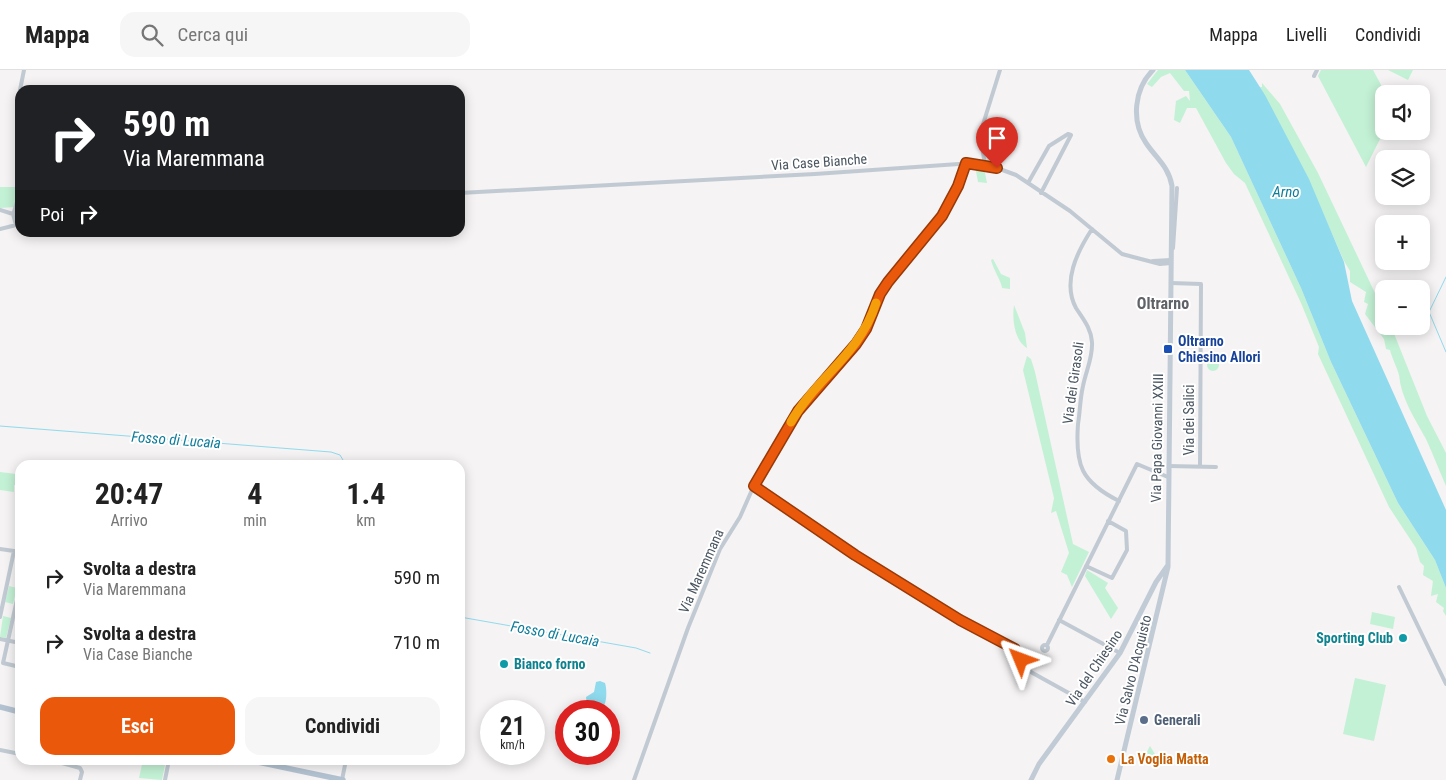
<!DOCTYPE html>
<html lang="it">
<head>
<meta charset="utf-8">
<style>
	:root { --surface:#fff; --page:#f6f6f6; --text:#222; --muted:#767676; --line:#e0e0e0; --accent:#ea580c }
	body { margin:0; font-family:"Roboto Condensed",sans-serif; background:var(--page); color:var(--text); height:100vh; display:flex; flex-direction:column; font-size:19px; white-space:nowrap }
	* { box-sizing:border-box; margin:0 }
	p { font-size:16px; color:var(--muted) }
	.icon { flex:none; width:28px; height:28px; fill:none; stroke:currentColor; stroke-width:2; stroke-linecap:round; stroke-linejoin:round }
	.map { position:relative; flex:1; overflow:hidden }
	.sheet { position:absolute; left:15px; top:390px; width:450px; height:305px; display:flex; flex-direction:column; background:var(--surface); border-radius:15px; box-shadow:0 2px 12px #0003 }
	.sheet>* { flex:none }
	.banner { position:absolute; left:15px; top:15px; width:450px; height:152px; border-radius:15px; box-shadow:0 2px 12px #0003; background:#202124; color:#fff; overflow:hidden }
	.fabs { position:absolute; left:1375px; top:15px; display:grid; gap:10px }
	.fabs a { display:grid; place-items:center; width:55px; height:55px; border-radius:10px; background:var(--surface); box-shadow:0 2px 12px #0003; font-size:25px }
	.speed { position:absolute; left:480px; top:630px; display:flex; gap:10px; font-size:25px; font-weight:700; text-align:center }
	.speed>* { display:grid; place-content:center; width:65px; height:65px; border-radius:50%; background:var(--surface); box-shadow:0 2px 12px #0003; line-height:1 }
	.speed small { font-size:12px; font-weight:400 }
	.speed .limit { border:8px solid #d22; background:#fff; color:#111 }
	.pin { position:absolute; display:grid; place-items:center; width:42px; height:42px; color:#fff; margin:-51px -21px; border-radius:50% 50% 50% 0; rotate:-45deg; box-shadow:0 0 5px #0007 }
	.pin .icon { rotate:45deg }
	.me { position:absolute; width:55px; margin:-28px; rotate:314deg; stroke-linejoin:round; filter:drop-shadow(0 0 4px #0008) }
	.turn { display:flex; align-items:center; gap:18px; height:105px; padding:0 25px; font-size:22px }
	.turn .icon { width:65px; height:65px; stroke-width:2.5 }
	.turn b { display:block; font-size:35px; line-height:42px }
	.then { display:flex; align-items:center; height:48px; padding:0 25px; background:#0003; gap:10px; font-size:19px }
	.eta { display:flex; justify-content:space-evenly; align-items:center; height:85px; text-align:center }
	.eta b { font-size:30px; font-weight:700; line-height:35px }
	.action { display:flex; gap:10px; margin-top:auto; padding:10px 25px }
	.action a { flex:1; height:58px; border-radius:15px; background:var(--accent); color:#fff; font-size:20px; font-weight:700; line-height:58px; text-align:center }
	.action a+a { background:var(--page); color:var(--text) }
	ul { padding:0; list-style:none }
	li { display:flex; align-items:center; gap:15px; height:65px; padding:0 25px }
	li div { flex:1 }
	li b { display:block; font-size:19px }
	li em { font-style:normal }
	header { display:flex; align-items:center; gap:30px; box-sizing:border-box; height:70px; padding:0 25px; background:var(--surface); border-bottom:1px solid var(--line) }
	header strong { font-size:24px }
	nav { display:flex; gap:28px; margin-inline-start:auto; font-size:18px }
	.search { width:350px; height:45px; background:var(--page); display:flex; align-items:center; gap:12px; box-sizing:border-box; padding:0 18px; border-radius:15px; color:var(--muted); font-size:19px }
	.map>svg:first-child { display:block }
	.green { fill:#c3f1d5 }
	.water { fill:#90daee }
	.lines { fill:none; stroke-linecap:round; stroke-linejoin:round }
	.stream { stroke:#90daee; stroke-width:1 }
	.street { stroke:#c1cad2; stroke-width:4 }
	.secondary { stroke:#c1cbd6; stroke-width:5 }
	.primary { stroke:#b3c2d1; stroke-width:5.5 }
	.route-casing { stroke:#983908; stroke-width:12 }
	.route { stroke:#ea580c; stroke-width:9 }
	.slow { stroke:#f59e0b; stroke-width:9 }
	.transit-dot { fill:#1a4fb4; stroke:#fff; stroke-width:2 }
	.culture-dot { fill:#0f9aa8; stroke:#fff; stroke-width:2 }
	.service-dot { fill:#5c6f8a; stroke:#fff; stroke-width:2 }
	.food-dot { fill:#e8710a; stroke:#fff; stroke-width:2 }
	.labels { text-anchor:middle; stroke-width:4; stroke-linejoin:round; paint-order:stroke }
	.street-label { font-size:14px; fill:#4a5661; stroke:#fff }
	.transit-label { font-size:14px; font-weight:bold; fill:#164399; stroke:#fff; text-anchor:start }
	.culture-label { font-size:14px; font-weight:bold; fill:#0d838f; stroke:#fff; text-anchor:end }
	.service-label { font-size:14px; font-weight:bold; fill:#4e5e75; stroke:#fff; text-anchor:start }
	.food-label { font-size:14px; font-weight:bold; fill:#c56008; stroke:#fff; text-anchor:start }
	.water-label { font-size:15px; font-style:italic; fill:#0c7c9b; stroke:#fff }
	.quarter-label { font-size:16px; font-weight:bold; fill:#5f6368; stroke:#fff }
</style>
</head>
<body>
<header>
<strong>Mappa</strong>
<div class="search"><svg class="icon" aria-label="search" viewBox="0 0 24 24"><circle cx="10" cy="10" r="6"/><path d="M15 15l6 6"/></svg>Cerca qui</div>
<nav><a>Mappa</a><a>Livelli</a><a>Condividi</a></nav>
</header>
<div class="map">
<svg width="1446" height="710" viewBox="0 0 1446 710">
	<rect width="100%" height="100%" fill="#f5f3f3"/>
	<path class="green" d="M1158,0H1185L1231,67L1301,218L1331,292L1398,433L1435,490L1446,518V546L1443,541L1444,538L1436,532L1438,524L1431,526L1433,511L1423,505L1424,496L1420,492L1416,478L1389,437L1318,284L1319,277L1301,233L1245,113L1234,104L1226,93L1196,38H1187L1180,53L1174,50L1176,31L1186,26L1190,31L1189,21H1184L1170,3L1161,7L1152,17L1147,14Z
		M1321,0H1373L1386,24H1384V61L1366,97L1318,6Z
		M1388,0H1413L1408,10Z
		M1262,13L1280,34L1318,103L1384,242V256H1391L1427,346L1446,383V416C1439,400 1433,384 1426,369C1415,349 1401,328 1399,305C1398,300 1392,288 1390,280L1386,279L1384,269L1365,244L1368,234L1364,232L1366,222L1350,212V201L1344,191L1308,109L1260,17H1262Z
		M975,96L984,98L987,113L978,112Z
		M0,117H15V137L0,138Z
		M993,189L1001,204L1010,208V219L1002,218C1002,213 993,199 991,190Z
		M1014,235L1025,263L1027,278C1014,270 1012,249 1014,235Z
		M1027,286L1031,289L1035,302L1073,474L1089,482L1072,517L1067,505L1061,502L1069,483L1056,441L1051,443L1054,428L1023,300Z
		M1207 295a6 6 0 1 1 12 0a6 6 0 1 1-12 0Z
		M16,401L20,402V416L14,415V422L0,420V402L16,404Z
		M1087,500L1108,513L1105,518L1118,538L1111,549L1085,506Z
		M9,516L17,518L13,534L5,532Z
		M1372,542L1395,547L1393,559L1370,554Z
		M3,546L11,548L6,568L0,567Z
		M1355,608L1386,615L1374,671L1343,664Z
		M1150,676L1161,694V696L1142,691Z
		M143,690H166L162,710L139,708Z"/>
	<path class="water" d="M1185,0H1249L1265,25L1309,109L1344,192L1352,231L1446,440V518L1435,490L1398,433L1331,292L1301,218L1231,67Z
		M600,611L605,613C607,619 607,633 603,637L592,638L587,635L586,627L594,622L596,612Z"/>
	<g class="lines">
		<path class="stream" d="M1446,207L1429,242L1446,282
			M0,356L331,382L340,385L346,395
			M460,547L636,578L650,583"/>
		<path class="street" d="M1314,6L1317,0
			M20,20L24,0
			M985,95L980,64L1000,0
			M1028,113L1049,76L1068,64L1071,65L1041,123
			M460,123L815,104L973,93L997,98L1016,105L1070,141L1122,184L1160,194L1171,193
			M0,140L13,144L16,155
			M13,145L17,132L20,22
			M0,159L20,154
			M1092,159C1077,182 1062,212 1076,238C1083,249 1091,258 1092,272C1093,287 1086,301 1083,316C1080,329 1080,342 1078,354C1075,395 1081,412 1119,431
			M1173,178L1177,118
			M1153,191L1171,190
			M1171,213L1201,214L1200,396
			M1168,396L1216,397
			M754,416L855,485L960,550L1015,579L1021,587L1020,596L1085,632
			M0,479L14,481
			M1086,496L1112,508L1127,480L1126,461L1108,451
			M20,516L3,593L20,597
			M1399,517L1446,614
			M0,547L14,481L20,482
			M1059,550L1120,583
			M0,569L20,573
			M1042 578a3 3 0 1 1 6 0a3 3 0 1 1-6 0Z
			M1047,575L1137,394L1168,407
			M0,680L20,684
			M51,690L80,698L82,702L80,710
			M165,710L169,690
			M342,710L346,690
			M634,710L688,558L720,479L740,447L759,404L798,341L863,265L888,212L942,146L958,116L966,93"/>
		<path class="secondary" d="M1031,710L1039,694L1120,583L1156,512L1168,495
			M1117,710L1168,497L1172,116C1169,97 1156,88 1146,73C1131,51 1134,19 1153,0"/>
		<path class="primary" d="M0,637L20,642
			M248,690L343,710"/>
	</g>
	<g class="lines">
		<defs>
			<path id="route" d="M997,98L966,93L958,116L942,146L888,212L880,224L866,259L856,274L798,341L754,416L855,485L960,550L1015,579L1021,590"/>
		</defs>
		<use href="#route" class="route-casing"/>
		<use href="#route" class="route"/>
		<path class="slow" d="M791,352C816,308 860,284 876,233"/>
	</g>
	<rect class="transit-dot" x="1163" y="274" width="10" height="10" rx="2.5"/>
	<g class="culture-dot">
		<circle cx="1403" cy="568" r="5"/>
		<circle cx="504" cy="594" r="5"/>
	</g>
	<circle class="service-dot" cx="1144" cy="650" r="5"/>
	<circle class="food-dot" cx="1111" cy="689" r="5"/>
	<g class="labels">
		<g class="street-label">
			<text transform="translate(819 92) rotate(-4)" y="5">Via Case Bianche</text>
			<text transform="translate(1073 313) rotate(-82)" y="5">Via dei Girasoli</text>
			<text transform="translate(1189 350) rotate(-90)" y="5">Via dei Salici</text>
			<text transform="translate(1157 368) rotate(-89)" y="5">Via Papa Giovanni XXIII</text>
			<text transform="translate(701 501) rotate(-66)" y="5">Via Maremmana</text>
			<text transform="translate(1094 598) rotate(-56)" y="5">Via del Chiesino</text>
			<text transform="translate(1133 600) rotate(-76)" y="5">Via Salvo D'Acquisto</text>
		</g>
		<g class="transit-label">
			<text x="1178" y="276">Oltrarno<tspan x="1178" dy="16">Chiesino Allori</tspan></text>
		</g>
		<g class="culture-label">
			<text x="1393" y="573">Sporting Club</text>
			<text x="514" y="599" text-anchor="start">Bianco forno</text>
		</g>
		<g class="service-label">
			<text x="1154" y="655">Generali</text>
		</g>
		<g class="food-label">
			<text x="1121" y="694">La Voglia Matta</text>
		</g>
		<g class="water-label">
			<text x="1286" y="127">Arno</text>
			<text transform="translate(176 370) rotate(4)" y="5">Fosso di Lucaia</text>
			<text transform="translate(555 564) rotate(10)" y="5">Fosso di Lucaia</text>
		</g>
		<g class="quarter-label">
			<text x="1163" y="239">Oltrarno</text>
		</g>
	</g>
</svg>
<div class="fabs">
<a><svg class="icon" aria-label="sound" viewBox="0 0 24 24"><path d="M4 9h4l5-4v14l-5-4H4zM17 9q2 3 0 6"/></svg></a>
<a><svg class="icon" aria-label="layers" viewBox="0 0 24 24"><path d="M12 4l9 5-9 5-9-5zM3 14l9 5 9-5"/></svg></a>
<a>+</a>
<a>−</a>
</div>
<div class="speed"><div>21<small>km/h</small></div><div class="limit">30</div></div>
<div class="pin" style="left:997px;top:98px;background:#d93025"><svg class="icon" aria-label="arrive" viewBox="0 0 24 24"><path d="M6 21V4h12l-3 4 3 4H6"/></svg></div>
<svg class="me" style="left:1021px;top:590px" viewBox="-20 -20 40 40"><path d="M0-17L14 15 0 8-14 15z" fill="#ea580c" stroke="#fff" stroke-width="4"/></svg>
<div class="banner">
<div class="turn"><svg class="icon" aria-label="right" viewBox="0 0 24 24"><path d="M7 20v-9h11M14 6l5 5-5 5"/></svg><div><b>590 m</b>Via Maremmana</div></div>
<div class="then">Poi<svg class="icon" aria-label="right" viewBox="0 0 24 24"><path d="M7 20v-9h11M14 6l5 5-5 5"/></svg></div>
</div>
<section class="sheet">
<div class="eta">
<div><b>20:47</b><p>Arrivo</p></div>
<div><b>4</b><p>min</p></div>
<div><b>1.4</b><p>km</p></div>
</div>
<ul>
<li><svg class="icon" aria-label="right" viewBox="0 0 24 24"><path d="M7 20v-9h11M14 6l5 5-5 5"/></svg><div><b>Svolta a destra</b><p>Via Maremmana</p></div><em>590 m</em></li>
<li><svg class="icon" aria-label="right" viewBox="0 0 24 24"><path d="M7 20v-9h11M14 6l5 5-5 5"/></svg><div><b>Svolta a destra</b><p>Via Case Bianche</p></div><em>710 m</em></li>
</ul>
<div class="action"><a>Esci</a><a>Condividi</a></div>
</section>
</div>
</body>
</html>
